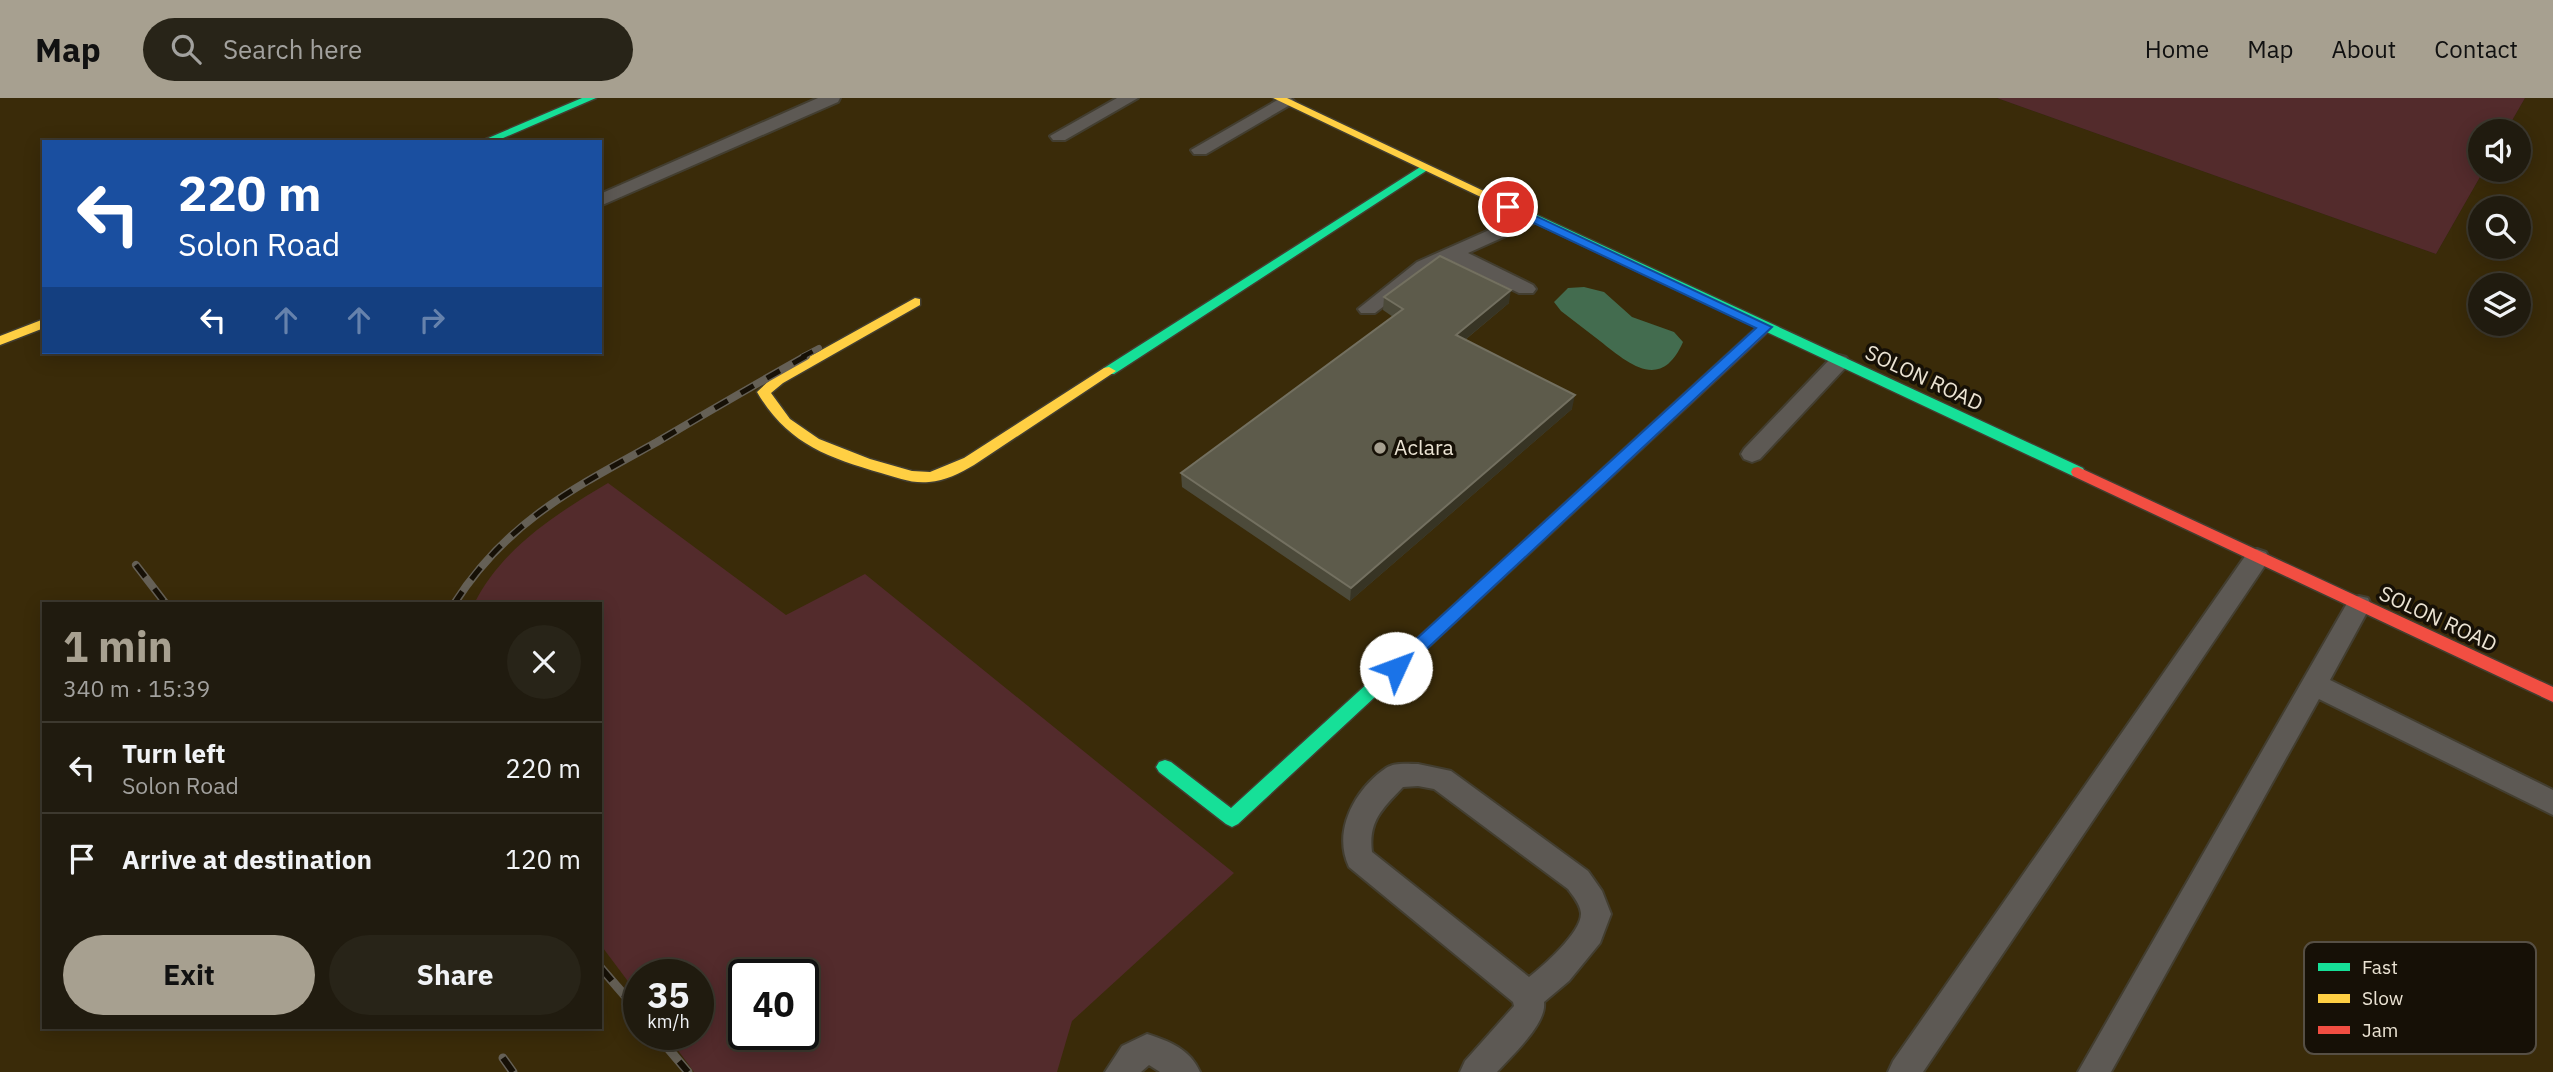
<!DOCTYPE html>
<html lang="en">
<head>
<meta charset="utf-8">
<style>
	:root { --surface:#201b0f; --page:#282418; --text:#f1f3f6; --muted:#a2a19e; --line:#3d392f; --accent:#a7a090 }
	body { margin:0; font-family:"IBM Plex Sans",sans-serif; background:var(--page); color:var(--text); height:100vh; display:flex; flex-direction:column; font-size:26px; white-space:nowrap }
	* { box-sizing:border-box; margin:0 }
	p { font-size:23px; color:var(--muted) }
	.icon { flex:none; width:38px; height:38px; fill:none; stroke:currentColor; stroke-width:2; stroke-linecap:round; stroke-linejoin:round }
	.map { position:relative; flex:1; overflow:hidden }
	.drawer { position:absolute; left:42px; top:504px; width:560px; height:427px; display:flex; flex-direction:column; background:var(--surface); border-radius:0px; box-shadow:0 4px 18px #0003,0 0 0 2px var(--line) }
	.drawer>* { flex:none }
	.top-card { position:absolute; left:42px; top:42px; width:560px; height:214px; border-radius:0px; box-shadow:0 4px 18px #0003,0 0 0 2px var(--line); background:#1a4fa0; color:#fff; overflow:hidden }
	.tools { position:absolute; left:2468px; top:21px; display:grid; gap:14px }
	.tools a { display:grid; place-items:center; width:63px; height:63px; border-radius:50%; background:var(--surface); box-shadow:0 4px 18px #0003,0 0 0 2px var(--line); font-size:35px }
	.speed { position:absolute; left:623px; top:861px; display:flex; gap:14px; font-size:35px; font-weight:700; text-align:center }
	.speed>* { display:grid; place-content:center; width:91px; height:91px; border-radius:50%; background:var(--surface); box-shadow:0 4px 18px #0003,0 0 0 2px var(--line); line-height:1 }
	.speed small { font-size:18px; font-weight:400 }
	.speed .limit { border:4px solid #111; border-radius:10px; background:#fff; color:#111 }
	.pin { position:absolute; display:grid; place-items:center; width:60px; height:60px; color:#fff; margin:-30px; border:4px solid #fff; border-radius:50%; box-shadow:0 2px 7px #0007 }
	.me { position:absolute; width:77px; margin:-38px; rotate:47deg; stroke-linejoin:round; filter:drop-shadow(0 0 5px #0008) }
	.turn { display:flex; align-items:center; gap:24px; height:147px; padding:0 21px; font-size:32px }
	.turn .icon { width:91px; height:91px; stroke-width:2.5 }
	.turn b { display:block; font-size:49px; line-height:60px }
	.lanes { display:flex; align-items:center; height:66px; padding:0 21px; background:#0003; justify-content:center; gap:35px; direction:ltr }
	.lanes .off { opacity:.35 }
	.round { display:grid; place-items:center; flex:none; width:74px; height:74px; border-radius:37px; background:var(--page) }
	.summary { display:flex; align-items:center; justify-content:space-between; height:119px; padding:0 21px }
	h1 { font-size:42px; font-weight:700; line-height:52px; color:var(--accent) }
	.action { display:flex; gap:14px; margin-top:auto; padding:14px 21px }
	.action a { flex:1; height:80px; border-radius:42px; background:var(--accent); color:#111; font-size:28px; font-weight:700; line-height:80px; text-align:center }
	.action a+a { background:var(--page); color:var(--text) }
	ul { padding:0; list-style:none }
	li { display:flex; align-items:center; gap:21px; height:91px; padding:0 21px; border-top:2px solid var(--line) }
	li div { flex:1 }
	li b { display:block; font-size:26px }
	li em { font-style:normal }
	header { display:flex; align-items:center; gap:42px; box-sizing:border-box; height:98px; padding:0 35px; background:var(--accent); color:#111 }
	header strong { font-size:33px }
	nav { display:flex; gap:38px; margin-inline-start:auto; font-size:24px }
	.search { width:490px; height:63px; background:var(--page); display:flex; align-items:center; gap:18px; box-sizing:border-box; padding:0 24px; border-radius:38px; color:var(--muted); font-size:26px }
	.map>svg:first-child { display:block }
	.built { fill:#3a2b09; fill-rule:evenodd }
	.green { fill:#532b2c; fill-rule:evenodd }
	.water { fill:#436c4f }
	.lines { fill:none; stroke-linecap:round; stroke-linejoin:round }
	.street-casing { stroke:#433e30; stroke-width:4 }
	.fast-casing { stroke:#433e30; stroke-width:3 }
	.slow-casing { stroke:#433e30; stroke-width:3 }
	.jam-casing { stroke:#433e30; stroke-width:3 }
	.street { fill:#5d5954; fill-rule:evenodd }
	.fast { fill:#16e098; fill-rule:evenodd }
	.slow { fill:#ffcf43; fill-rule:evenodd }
	.jam { fill:#f24e42; fill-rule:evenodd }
	.rail-far2-casing { stroke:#656056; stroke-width:6 }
	.rail-far1-casing { stroke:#656056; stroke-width:8 }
	.rail-casing { stroke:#656056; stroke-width:9 }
	.rail-far2 { stroke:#161006; stroke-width:4.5; stroke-dasharray:12; stroke-linecap:butt }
	.rail-far1 { stroke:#161006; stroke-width:5; stroke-dasharray:15; stroke-linecap:butt }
	.rail { stroke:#161006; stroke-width:6; stroke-dasharray:18; stroke-linecap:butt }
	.wall { fill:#4c4a3a }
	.shaded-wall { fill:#373424 }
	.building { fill:#5d5b4b; stroke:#737060; stroke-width:2 }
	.route { fill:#1a73e8; stroke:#114b97; stroke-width:2 }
	.poi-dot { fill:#a7a090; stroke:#161006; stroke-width:2.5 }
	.labels { text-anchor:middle; stroke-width:7; stroke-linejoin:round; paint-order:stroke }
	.street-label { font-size:21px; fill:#ebe3d3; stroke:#161006 }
	.poi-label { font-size:21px; fill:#ebe3d3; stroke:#161006; text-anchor:start }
	.key { fill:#161006; stroke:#564f44; stroke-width:2 }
	.key-label { font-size:19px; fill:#ebe3d3 }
</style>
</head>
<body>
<header>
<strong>Map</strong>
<div class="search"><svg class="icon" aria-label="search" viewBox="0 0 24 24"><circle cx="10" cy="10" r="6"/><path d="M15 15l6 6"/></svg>Search here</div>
<nav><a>Home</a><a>Map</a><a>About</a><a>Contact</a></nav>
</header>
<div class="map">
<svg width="2553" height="974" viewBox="0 0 2553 974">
	<rect width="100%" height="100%" fill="#2a2414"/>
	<path class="built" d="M0,0H1997L2436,156L2484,72H2518V33H2506L2525,0H2553V974H0ZM44,44H600V254H44ZM2480,110H2518V149H2480ZM2480,187H2518V226H2480ZM44,506H600V929H44ZM639,877H698V936H639ZM744,877H803V936H744Z"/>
	<path class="green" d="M1997,0H2525L2506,33H2480V72H2484L2436,156Z
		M608,385L786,517L865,476L1234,775L1072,923L1057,974H694L666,936H698V877H639V898L600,846V506H474C501,451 557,415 608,385ZM744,877H803V936H744Z"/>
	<path class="water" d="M1584,189L1604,194L1632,219L1674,234L1683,244C1661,294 1629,266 1600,243C1587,233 1574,223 1561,213L1554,204L1568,190Z"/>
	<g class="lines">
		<defs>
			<path id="street" d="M818,0H840L838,4L600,108V96Z
				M1117,0H1138L1065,42H1053L1050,38Z
				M1281,0H1291L1295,4L1206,56H1194L1191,52Z
				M1530,114L1539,120L1537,124L1468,155L1533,187L1536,191L1533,195H1519L1452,163L1431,172L1375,215H1361L1358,211L1417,164Z
				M1839,257L1846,259L1850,264L1846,269L1760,361L1752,364L1744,361L1741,356L1744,351L1832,259Z
				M2257,451L2266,454L2269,460L2266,466L1923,974H1888L1893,963L2248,454Z
				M2359,498L2368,500L2371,507L2330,582L2553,692V717L2319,601L2111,974H2078L2350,500Z
				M1418,666L1451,673L1588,773L1602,793L1611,816L1600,845L1569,883L1544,904C1547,926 1512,957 1497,974H1460L1465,963L1514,908L1513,904L1349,769C1332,733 1355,691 1386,670C1395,664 1408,666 1418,666ZM1418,688L1434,691L1568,791C1573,798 1580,806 1581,815C1582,834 1543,868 1529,879L1372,754C1368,723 1383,710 1403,689Z
				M1147,936C1169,943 1190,951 1200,974H1160L1149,967L1141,974H1105L1122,948Z"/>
			<path id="fast" d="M582,0H596L494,44H479Z
				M1425,66L1431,69L1429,71L1114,276H1104L1102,273L1104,270Z
				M1535,116L2083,370L2085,374L2083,378H2073L1531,123L1529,120Z
				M1467,498L1473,500L1475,504L1473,508L1238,726L1232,729L1226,726L1159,674L1156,669L1159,664L1165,662L1171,664L1231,710L1461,500Z"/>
			<path id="slow" d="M1273,0H1287L1541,120L1535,124L1531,123Z
				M915,200L920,201V207L783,285L771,295L790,321L819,341L870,361L912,373L930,374L964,360L1104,270L1109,269L1116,273L974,367C960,375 945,383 929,384C912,386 896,379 881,375C826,359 787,345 757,294L773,279Z
				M44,221V230L0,247V238Z"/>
			<path id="jam" d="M1765,225L1772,229L1770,232L1473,508H1461L1459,504L1461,500L1760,226Z
				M2078,369L2553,589V604L2073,378L2071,374L2073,370Z"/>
		</defs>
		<use href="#street" class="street-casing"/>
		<use href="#fast" class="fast-casing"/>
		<use href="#slow" class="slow-casing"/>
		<use href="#jam" class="jam-casing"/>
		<use href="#street" class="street"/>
		<use href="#fast" class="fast"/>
		<use href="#slow" class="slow"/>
		<use href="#jam" class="jam"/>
		<defs>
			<path id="rail-far2" d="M802,259L819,250"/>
			<path id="rail-far1" d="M136,467L166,506
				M454,506C507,423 574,390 657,344C706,315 756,286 806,258"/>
			<path id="rail" d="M600,869L639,914
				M656,936L688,974
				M503,960L513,974"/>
		</defs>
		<use href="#rail-far2" class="rail-far2-casing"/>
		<use href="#rail-far1" class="rail-far1-casing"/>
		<use href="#rail" class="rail-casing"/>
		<use href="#rail-far2" class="rail-far2"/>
		<use href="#rail-far1" class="rail-far1"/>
		<use href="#rail" class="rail"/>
	</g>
	<path class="wall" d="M1384,199L1509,205L1465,242L1572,311L1350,503L1182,389L1181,375L1393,219L1383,212Z"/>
	<path class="shaded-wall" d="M1511,192L1509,205L1455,250L1456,237Z
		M1575,297L1572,311L1350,503L1351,490Z"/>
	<path class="building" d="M1440,158L1511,192L1456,237L1575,297L1351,490L1181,375L1403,211L1384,199Z"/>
	<path class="route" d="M1508,105L1772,229L1402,574H1390L1388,570L1390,565L1756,230L1504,111L1502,109Z"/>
	<circle class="poi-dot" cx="1380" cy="350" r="7"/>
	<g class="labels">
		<g class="street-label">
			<text transform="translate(1924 280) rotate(25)" y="7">SOLON ROAD</text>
			<text transform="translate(2438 521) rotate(25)" y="7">SOLON ROAD</text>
		</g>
		<g class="poi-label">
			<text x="1394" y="357">Aclara</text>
		</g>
	</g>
	<rect x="2304" y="844" width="232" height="112" rx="10" class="key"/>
	<rect x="2318" y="865" width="32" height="8" fill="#16e098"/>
	<rect x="2318" y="896" width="32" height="9" fill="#ffcf43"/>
	<rect x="2318" y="928" width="32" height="8" fill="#f24e42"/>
	<g class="key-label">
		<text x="2362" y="876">Fast</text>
		<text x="2362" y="907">Slow</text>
		<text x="2362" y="939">Jam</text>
	</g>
</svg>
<div class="tools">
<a><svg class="icon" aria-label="sound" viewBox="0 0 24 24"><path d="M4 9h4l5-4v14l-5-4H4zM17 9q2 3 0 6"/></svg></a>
<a><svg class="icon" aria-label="search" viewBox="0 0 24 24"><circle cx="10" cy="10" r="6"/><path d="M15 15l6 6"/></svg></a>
<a><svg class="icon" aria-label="layers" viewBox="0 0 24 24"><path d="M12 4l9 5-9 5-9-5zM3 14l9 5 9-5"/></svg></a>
</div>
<div class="speed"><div>35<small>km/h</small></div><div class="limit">40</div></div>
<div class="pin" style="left:1508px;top:109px;background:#d93025"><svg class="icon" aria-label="arrive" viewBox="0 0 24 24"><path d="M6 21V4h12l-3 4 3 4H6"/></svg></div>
<svg class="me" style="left:1396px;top:570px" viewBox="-20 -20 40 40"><circle r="19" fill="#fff"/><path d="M0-13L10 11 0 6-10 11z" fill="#1a73e8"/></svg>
<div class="top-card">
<div class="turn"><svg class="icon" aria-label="left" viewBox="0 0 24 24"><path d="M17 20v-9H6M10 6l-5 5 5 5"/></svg><div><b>220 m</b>Solon Road</div></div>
<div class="lanes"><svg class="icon" aria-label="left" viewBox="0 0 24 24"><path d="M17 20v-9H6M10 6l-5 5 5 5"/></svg><svg class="icon off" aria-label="ahead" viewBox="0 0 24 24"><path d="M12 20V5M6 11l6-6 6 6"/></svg><svg class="icon off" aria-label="ahead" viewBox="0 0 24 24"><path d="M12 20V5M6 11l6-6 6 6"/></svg><svg class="icon off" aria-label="right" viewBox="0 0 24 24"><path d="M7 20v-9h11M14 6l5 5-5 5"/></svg></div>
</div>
<section class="drawer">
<div class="summary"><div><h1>1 min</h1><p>340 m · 15:39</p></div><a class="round"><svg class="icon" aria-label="close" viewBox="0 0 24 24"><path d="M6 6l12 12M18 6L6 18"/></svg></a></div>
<ul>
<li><svg class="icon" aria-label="left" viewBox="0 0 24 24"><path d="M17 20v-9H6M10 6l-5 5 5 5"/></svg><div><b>Turn left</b><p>Solon Road</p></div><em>220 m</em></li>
<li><svg class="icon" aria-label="arrive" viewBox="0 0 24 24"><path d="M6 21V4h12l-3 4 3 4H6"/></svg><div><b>Arrive at destination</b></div><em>120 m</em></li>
</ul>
<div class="action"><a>Exit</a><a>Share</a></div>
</section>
</div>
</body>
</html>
